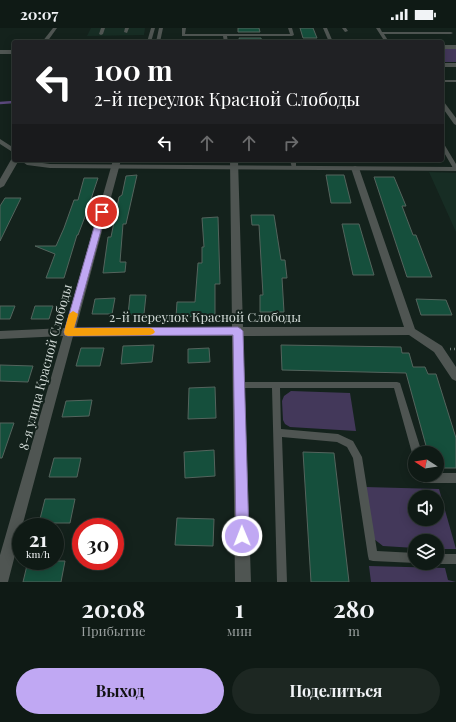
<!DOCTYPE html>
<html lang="ru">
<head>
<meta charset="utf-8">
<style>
	:root { --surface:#0f1a15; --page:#1d2722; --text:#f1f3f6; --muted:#9ba1a0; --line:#2f3834; --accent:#c0a8f3 }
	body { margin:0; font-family:"Playfair Display",serif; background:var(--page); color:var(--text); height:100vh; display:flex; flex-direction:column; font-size:15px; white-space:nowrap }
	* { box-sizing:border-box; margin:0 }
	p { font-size:13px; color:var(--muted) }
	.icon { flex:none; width:22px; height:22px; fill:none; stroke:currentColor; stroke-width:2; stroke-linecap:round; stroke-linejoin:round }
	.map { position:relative; height:554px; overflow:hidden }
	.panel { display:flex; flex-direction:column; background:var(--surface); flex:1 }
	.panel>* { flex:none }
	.banner { position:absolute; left:12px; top:12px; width:432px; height:122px; border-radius:4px; box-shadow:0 2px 10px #0003,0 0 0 1px var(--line); background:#202124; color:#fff; overflow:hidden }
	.needle { width:26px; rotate:282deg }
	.buttons { position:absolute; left:408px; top:418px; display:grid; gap:8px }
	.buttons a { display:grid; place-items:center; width:36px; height:36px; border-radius:50%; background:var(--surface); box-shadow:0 2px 10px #0003,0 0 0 1px var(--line); font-size:20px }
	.speed { position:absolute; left:12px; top:490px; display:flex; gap:8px; font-size:20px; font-weight:700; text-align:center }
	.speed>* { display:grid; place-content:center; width:52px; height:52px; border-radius:50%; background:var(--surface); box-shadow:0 2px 10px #0003,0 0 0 1px var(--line); line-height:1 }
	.speed small { font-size:10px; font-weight:400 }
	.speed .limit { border:6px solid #d22; background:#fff; color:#111 }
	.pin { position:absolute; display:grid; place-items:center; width:34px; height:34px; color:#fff; margin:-17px; border:2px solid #fff; border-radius:50%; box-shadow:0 1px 4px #0007 }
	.me { position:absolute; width:44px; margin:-22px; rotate:359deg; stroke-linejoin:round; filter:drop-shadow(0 0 3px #0008) }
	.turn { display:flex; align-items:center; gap:14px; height:84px; padding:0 16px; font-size:18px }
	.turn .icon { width:52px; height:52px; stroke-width:2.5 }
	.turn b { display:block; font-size:28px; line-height:34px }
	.lanes { display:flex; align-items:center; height:38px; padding:0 16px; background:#0003; justify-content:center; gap:20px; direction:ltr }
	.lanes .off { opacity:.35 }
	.eta { display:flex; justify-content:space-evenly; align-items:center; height:68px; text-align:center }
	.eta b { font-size:24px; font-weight:700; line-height:28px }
	.primary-button { display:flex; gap:8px; margin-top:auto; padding:8px 16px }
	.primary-button a { flex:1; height:46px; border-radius:24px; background:var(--accent); color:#111; font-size:16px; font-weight:700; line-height:46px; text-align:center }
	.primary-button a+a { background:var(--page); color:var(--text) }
	.status { display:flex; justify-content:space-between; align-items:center; height:28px; padding:0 20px; background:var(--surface); direction:ltr }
	.status svg { height:11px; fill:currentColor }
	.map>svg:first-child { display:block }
	.built { fill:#172d24 }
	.green { fill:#43385a; fill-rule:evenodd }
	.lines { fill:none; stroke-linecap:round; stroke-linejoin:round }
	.stream { stroke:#5a487c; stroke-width:2.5 }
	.building { fill:#154f3c; stroke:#54645d }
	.path { stroke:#6b7772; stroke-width:2.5; stroke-dasharray:1 3; stroke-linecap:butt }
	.service { fill:#4f5552; fill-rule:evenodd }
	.minor { fill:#4f5552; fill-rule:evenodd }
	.tertiary { fill:#4f5552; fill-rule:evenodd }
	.route { fill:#c0a8f3; stroke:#7d6d9e }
	.slow { fill:#f59e0b }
	.labels { text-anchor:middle; stroke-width:4; stroke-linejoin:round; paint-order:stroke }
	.street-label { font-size:13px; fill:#d1dad6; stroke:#14221c }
</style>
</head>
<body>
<div class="status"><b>20:07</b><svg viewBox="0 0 49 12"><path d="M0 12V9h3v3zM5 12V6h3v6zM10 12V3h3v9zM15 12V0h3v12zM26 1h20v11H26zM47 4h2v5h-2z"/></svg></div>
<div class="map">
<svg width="456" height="554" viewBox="0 0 456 554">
	<rect width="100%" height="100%" fill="#14221c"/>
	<path class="built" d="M91,0H145L144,7L87,8Z
		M429,144L456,145V204Z"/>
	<path class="green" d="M442,21H456V34H442Z
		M291,363L350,365L356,403L290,399L285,396L283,392L282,373L284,368Z
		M365,459L439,461L456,521H437V513H415V520L383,518L374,511ZM415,469H437V491H415Z
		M369,538L445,540L448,552L456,554H371Z"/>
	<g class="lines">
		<path class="stream" d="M0,75L14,74"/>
	</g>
	<path class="building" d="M238,0H259L260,4H238Z
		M300,0H313L317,10H303Z
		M239,10H261L262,14H240Z
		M137,147L126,196H123L120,234H126L125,244L103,245L108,209H111L119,169L122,167L126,148Z
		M326,147H344L351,175H331Z
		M374,149H394L406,178H402L413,207H416L432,249H407Z
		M84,150H98L86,186L78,207H77L64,250H46L55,226L35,218H56L64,200L74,172H78Z
		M5,170H21L0,213V178Z
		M251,187H274L281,232H285L287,250H282L284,284H260V267H263L259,197H252Z
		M218,189L220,256H215V288L176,289L177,274H195L198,235H202V219H204L202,190Z
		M342,196H359L374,247H353Z
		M130,267H146L144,286L128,287Z
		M115,270L112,286H92L95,271Z
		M416,271L446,272L452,287H421Z
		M0,278H15L10,291H0Z
		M35,278H53L49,291H31Z
		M154,317L152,334L121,336L123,318Z
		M281,317L401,319L402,325H409L413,339H425L428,346H436L456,410V440H437V425H428L406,345L282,342Z
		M81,320H104L100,338H76Z
		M209,320L210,334L188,335V321Z
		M0,337L33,338L28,354L0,353Z
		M215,359L216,390L188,391L189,360Z
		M92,372L89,388L62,389L66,373Z
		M0,395H14L2,430H0Z
		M214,422L215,448L185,450L184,424Z
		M303,424L334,425L349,554H311Z
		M54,430H81L77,449H49Z
		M45,471H75L70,495H39Z
		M177,490L214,491L213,518L175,517Z
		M28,533H65L61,554H23Z"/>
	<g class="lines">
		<path class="path" d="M450,321H456"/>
		<path class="service" d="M101,0H105L103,6L101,7L99,6Z
			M125,0H129L127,5L124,4Z
			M159,0H163L160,14H156Z
			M182,0H186L185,6H290L288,0H292L294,7L292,8H227L228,14H224L223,8H182Z
			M342,0H346L348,3L345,4Z
			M376,0H380L382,4H451L453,5L451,6H384L389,14H385Z
			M278,12H280L281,14H277Z
			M442,52H456V54H442Z
			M442,116H444L456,136V142L453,140L442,121Z
			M290,132H296V140H292Z
			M239,354H397L400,355L422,425H415V429L412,425L394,360H280L281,401L338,406L353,413L362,429L377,523L415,525L416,535L373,533L369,532L368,528L353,430L347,419L337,414L282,409L287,554H277L272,360H239L236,359L235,357L236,355Z
			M437,445H456V455H424L421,453L418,447H437Z
			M437,526H456V536H437L434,535H437Z"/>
		<path class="minor" d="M53,0H57L47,14H42Z
			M151,0H155L151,14H147Z
			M323,0H327L333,14H329Z
			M0,22H14V26H0Z
			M442,73L444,74L456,90V97L454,96L442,79Z
			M12,130L19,132L4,158L0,160V151Z
			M113,132H121L76,300L232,299L230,132H238L243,299H404L351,140L355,138L359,140L415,301L442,318L456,339V353L452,351L434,324L409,307L243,308L251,554H235L232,308H73L22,499H21V504L8,554H0V527L63,308L0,311V303L65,300Z"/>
		<path class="tertiary" d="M442,17H456V21H442Z
			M442,35H456V39H442Z
			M0,111L14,120V125L0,116Z
			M20,132L50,136L456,139V143L50,140L27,137Z"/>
	</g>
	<path class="route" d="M99,182H105L106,184L74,300L238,299L241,301L243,303L249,508L247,513L242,515L238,513L236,508L233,307L68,308L65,307L64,304Z"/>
	<path class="slow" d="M73,283L78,286L74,300H150L153,301L155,304L153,306L150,307L68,308L65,307L64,304L69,286Z"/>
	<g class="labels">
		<g class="street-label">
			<text x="205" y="294">2-й переулок Красной Слободы</text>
			<text transform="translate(45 339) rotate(-75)" y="5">8-я улица Красной Слободы</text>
		</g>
	</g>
</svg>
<div class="buttons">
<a><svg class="needle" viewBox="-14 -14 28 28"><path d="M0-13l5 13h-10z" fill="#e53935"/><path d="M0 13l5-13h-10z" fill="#9ba1a0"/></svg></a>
<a><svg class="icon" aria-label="sound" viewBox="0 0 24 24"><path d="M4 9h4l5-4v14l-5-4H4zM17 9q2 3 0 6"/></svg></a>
<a><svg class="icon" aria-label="layers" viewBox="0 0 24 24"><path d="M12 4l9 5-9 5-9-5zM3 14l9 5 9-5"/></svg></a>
</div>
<div class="speed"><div>21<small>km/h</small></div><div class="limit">30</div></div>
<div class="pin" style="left:102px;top:184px;background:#d93025"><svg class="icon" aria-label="arrive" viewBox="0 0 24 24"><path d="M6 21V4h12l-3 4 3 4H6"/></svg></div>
<svg class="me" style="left:242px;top:508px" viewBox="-20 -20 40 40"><circle r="17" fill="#c0a8f3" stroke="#fff" stroke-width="3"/><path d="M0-11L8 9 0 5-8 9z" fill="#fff"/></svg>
<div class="banner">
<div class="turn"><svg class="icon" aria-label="left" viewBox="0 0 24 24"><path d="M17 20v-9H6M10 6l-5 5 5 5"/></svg><div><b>100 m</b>2-й переулок Красной Слободы</div></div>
<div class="lanes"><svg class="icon" aria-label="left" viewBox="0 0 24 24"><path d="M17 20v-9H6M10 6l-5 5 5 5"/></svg><svg class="icon off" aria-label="ahead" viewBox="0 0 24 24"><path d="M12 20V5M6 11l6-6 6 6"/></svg><svg class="icon off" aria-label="ahead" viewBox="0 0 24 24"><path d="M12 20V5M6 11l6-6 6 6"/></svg><svg class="icon off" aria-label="right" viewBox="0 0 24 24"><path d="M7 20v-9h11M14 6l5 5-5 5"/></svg></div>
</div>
</div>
<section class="panel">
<div class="eta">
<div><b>20:08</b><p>Прибытие</p></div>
<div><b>1</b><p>мин</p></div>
<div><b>280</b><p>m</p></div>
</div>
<div class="primary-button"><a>Выход</a><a>Поделиться</a></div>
</section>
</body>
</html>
